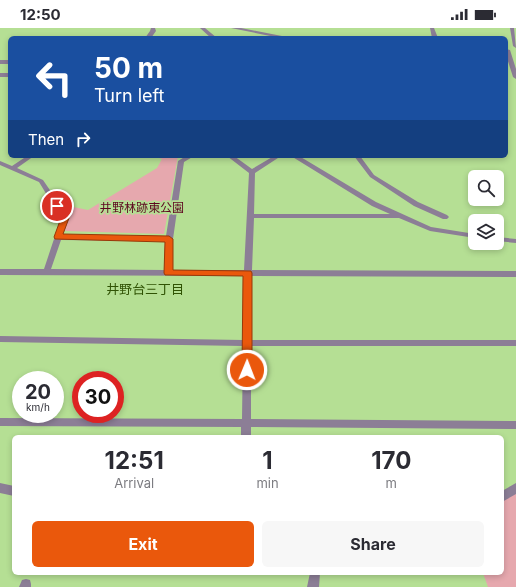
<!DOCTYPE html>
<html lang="en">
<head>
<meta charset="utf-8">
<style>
	:root { --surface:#fff; --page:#f7f7f7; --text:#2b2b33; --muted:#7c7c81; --accent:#ea580c }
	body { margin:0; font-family:Inter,"Noto Sans JP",sans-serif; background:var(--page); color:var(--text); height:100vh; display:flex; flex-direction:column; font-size:15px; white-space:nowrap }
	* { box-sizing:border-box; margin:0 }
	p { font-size:13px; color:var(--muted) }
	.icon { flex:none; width:22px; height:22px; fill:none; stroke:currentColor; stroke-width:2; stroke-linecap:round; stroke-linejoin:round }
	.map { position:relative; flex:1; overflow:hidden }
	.drawer { position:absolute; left:12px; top:407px; width:492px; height:140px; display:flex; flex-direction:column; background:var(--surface); border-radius:6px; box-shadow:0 2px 6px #0003 }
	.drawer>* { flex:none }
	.top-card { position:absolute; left:8px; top:8px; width:500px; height:122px; border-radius:6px; box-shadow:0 2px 6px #0003; background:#1a4fa0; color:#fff; overflow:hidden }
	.buttons { position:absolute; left:468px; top:142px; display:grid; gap:8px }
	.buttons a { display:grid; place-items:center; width:36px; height:36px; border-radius:6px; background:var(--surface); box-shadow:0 2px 6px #0003; font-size:20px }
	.speed { position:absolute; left:12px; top:343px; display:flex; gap:8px; font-size:20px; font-weight:700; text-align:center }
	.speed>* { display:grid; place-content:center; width:52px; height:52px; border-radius:50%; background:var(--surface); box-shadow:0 2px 6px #0003; line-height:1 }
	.speed small { font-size:10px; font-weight:400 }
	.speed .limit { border:6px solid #d22; background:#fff; color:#111 }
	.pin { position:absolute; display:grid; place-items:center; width:34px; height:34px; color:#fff; margin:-17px; border:2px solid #fff; border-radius:50%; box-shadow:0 1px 4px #0007 }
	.me { position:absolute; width:44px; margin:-22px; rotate:1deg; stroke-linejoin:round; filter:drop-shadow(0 0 3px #0008) }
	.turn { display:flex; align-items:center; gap:14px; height:84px; padding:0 20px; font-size:18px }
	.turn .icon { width:52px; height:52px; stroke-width:2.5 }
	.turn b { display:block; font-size:28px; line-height:34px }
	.then { display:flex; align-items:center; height:38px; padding:0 20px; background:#0003; gap:8px; font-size:15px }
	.eta { display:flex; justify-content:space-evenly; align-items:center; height:68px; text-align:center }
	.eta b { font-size:24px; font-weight:700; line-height:28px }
	.action { display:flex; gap:8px; margin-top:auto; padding:8px 20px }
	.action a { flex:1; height:46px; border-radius:6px; background:var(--accent); color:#fff; font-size:16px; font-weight:700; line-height:46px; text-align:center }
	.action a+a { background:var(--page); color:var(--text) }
	.status { display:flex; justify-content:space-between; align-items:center; height:28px; padding:0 20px; background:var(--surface); direction:ltr }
	.status svg { height:11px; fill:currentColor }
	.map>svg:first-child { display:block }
	.green { fill:#e6a8ae }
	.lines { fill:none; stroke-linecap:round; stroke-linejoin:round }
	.service { fill:#8c7e96; fill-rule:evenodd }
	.minor { fill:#8c7e96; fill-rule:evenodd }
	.route { fill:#ea580c; stroke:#983908 }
	.labels { text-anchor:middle; stroke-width:3.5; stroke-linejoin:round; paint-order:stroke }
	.park-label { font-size:12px; fill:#5e0620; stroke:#b5df94 }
	.neighbourhood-label { font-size:13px; fill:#305304; stroke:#b5df94 }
</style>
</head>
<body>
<div class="status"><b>12:50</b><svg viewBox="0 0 49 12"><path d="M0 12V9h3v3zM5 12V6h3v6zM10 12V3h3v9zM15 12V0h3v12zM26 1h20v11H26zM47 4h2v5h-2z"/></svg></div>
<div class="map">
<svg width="516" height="559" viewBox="0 0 516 559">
	<rect width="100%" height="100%" fill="#b5df94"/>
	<path class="green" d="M153,128H178L164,206L66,203L44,173L88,182L157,140L162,131Z
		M516,460V559H488L483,545H502V469Z"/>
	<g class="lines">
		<path class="service" d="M354,128H360L374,147L418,174L447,187L449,189L447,191H443L414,178L370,149Z"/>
		<path class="minor" d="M151,0H155L156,3L151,10H145L150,3Z
			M200,0H205L217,10H211Z
			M231,0H241L292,10H280Z
			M430,0H434L438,10H432Z
			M510,0H514L516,20L513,18Z
			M506,21L510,22L516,41V51L513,49L506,27Z
			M0,32H10V36H0Z
			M0,45H10V49H0Z
			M27,128H34L17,140L43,152L69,190L63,207L166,208L178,133L186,128H194L184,134L173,211L172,242H244L249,145L227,128H234L252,141L274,128H281L255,145L254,186H390L372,178L291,128H299L376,174L431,199L475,206V210L430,203L399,190H254L252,242L516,243V249L252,248L251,312H516V318H251V391L516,393V401L251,399V409H241V399L0,398V390L242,391L243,318L0,314V308L243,312L244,248L0,247V241H44L61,190L39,154L0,137V133L12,138ZM61,212L165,213L164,242L51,241Z
			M497,209L516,211V215L497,213Z
			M0,455L14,458V468L0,465Z
			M516,455V466L502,474V463Z
			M310,545H320L319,559H307Z
			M26,551L30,552L31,556V559H19L22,552Z"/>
	</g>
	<path class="route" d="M57,175L60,176L69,190L63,206L169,208L173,211V242L251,243L252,245V342L250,345H243L242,342L243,248L165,247L164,245L165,214L55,211L54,209L61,190L53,178Z"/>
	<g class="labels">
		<g class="park-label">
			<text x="142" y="184">井野林跡東公園</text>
		</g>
		<g class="neighbourhood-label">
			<text x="145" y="266">井野台三丁目</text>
		</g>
	</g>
</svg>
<div class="buttons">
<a><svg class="icon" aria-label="search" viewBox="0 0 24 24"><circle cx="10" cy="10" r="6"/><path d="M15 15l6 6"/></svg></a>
<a><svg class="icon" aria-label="layers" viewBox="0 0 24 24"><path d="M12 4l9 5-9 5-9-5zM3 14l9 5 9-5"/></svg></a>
</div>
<div class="speed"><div>20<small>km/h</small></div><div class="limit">30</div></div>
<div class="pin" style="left:57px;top:178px;background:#d93025"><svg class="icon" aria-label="arrive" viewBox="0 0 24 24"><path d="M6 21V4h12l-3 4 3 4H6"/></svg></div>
<svg class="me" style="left:247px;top:342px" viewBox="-20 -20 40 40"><circle r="17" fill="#ea580c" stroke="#fff" stroke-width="3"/><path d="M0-11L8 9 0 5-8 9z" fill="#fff"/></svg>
<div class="top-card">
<div class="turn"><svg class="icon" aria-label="left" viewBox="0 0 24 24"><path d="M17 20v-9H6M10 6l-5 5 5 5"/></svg><div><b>50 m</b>Turn left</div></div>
<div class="then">Then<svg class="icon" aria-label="right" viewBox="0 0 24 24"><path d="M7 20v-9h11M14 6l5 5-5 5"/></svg></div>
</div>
<section class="drawer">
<div class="eta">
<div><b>12:51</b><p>Arrival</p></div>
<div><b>1</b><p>min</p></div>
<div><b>170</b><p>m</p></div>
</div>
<div class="action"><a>Exit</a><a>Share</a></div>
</section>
</div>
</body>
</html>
